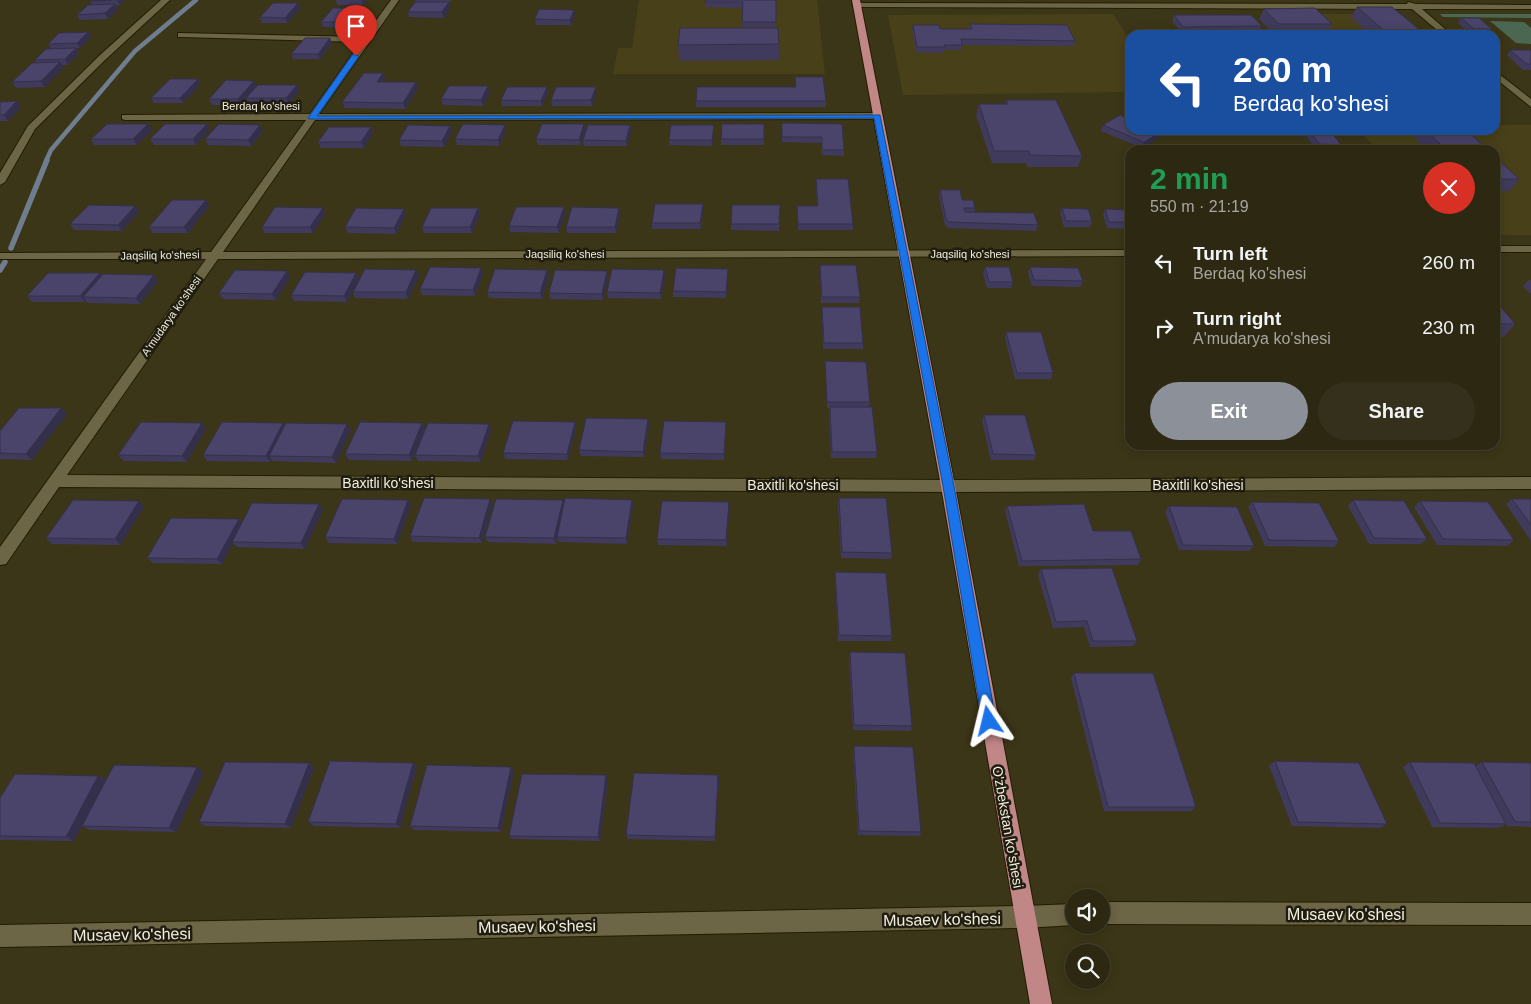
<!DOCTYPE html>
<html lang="en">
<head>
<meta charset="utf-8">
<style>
	:root { --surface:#2d2812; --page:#35301b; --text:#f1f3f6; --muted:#a7a69f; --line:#484432; --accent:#8c9099 }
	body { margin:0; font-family:Arial,sans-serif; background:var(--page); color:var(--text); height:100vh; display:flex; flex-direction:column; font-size:19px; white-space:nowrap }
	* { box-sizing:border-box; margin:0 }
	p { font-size:16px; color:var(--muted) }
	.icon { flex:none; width:28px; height:28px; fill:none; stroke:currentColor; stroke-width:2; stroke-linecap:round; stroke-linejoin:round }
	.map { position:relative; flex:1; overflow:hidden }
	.drawer { position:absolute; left:1125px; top:145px; width:375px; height:305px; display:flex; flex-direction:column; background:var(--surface); border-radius:15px; box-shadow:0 2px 12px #0003,0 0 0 1px var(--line) }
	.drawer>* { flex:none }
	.banner { position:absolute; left:1125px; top:30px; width:375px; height:105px; border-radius:15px; box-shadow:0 2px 12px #0003,0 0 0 1px var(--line); background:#1a4fa0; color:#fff; overflow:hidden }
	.buttons { position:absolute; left:1065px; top:889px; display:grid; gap:10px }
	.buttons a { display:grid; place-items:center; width:45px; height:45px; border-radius:50%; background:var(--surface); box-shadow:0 2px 12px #0003,0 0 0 1px var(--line); font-size:25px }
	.pin { position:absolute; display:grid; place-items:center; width:42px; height:42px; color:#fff; margin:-51px -21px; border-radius:50% 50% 50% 0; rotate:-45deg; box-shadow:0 0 5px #0007 }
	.pin .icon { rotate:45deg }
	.me { position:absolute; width:55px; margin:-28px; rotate:350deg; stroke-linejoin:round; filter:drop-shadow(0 0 4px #0008) }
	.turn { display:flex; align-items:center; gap:18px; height:105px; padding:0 25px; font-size:22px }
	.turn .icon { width:65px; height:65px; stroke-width:2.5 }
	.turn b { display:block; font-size:35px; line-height:42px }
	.round { display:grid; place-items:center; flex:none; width:52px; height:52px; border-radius:26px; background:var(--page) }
	.overview { display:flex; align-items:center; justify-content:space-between; height:85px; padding:0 25px }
	h1 { font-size:30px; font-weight:700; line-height:38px; color:#1e9e55 }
	.primary-button { display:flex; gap:10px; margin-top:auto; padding:10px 25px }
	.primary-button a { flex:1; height:58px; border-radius:30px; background:var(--accent); color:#fff; font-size:20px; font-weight:700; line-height:58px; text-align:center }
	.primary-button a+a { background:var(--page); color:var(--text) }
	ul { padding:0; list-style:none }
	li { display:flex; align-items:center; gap:15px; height:65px; padding:0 25px }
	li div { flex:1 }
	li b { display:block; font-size:19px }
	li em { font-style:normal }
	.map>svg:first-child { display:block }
	.built { fill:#484019 }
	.green { fill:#4c6751 }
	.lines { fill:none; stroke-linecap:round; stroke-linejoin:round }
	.stream-far1 { stroke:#6e7e90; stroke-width:4.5 }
	.stream { stroke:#6e7e90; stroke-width:5.5 }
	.minor-casing { stroke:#231d00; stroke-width:2 }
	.major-casing { stroke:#231d00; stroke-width:2 }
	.minor { fill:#6c6646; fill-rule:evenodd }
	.major { fill:#c18686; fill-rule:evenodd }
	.wall { fill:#403a5c }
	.shaded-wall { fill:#34304b }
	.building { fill:#4a446b; stroke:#34304b }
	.route { fill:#1a73e8; stroke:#114b97 }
	.labels { text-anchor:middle; stroke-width:5; stroke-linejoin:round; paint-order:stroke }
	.far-street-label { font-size:11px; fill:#f2efdd; stroke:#201d10 }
	.street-label { font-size:14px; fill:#f2efdd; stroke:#201d10 }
	.near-street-label { font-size:16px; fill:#f2efdd; stroke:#201d10 }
</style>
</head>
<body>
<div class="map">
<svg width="1531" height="1004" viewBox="0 0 1531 1004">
	<rect width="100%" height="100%" fill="#3c3618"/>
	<path class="built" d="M639,0H817L825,74H613L618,48H632Z
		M1113,14L1130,41V92L903,95L888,15Z
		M1309,14H1391L1416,35H1332Z
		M1495,125H1531V235H1495V150H1377L1359,130H1495Z"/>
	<path class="green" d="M1440,14H1531V18L1443,17Z
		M1490,21L1524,22L1531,28V44L1516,43Z"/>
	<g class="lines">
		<path class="stream-far1" d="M46,161L51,150L135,51L196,0"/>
		<path class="stream" d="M11,248L47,160
			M0,270L5,262"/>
		<defs>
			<path id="minor" d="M161,0H170L105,60L35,129L5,182L0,185V173L28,126L99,56Z
				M391,0H399L319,114L878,113L883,116L878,119L315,120L223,252L1130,250V256L218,259L67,475L948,480L1531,477V489L948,492L59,487L6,564L0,565V547L206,259H0V253L211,252L306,120H125L122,119V115L310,114L361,42L181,37H178V33L364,37Z
				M1408,2L1416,4L1531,5V9H1422L1452,35H1443L1412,9L856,7L852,5L856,3L1407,4Z
				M1495,71L1531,99V107L1495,78Z
				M1495,246H1531V252H1495Z
				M1101,902L1531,903V925L1101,924Z
				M1074,904V925L1024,928L0,947V925L1024,906Z"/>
			<path id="major" d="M852,0H860L955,486L1052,1004H1030L941,486Z"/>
		</defs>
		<use href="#minor" class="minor-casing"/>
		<use href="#major" class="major-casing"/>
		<use href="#minor" class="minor"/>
		<use href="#major" class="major"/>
	</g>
	<path class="wall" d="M91,0H125L120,5H116L118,9L108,19L80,20L77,15L92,4L90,1Z
		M336,0H367L363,5H337Z
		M415,0H452L449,3L450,8L444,18L409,17L408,12L416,2Z
		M776,0V27H742L743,8L706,7L705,2Z
		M298,3L300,9L287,23H262L260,17Z
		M1357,7L1426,35H1371L1351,17Z
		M358,8L360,13L348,28L323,27L321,22Z
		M1264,9L1332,24L1326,34L1274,35L1259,19Z
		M575,15L571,25H536L535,19Z
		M1174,15L1262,26L1259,31L1181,32L1172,21Z
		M1461,18L1492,29L1488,35L1470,34L1458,23Z
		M970,24L1075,41L1073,46L962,45L961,50H944V53L916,52L912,30L913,25L940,29H969Z
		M88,32L91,37L80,48H76L79,53L68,65H62L64,67L45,87L16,88L12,82L36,63L35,60L51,49L48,44Z
		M330,38L332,43L320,59H293L291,54Z
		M779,44V60L679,61L678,45Z
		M1510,50H1531V70H1523L1507,55Z
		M383,73L385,78L382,82H416L418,88L405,109L345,108L342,102Z
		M795,77L826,101V107H696V101L795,87Z
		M198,79L200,85L183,103H154L151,98Z
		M254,81L256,86L297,85L299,91L289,104H249L246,98L240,105H212L209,99Z
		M547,87L548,93L542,106H502L501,100Z
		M490,92L483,106L443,105L441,99Z
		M596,93L592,106H552L551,100Z
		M1006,100L1082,156L1078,167H1027L1026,163H992L976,115L979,104H1005Z
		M0,102L21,107L8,121H0Z
		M782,123L842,124L844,150V156L822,155L821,143L782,142Z
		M148,124L152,130L137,145H94L91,139Z
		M207,124L210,130L196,145H154L150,139Z
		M584,124L585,130L581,145H538L536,139Z
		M764,124V145H721V139Z
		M630,125L631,131L627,146H584L583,140Z
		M1103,125L1161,132L1159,137L1142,148L1101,131Z
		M450,126L452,132L444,147L401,146L399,140Z
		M371,127L373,133L364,148H321L318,142Z
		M1302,130H1330L1341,145L1338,150H1316Z
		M1413,130H1466L1488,150H1427L1411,134Z
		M263,131L251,146L208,145L205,139Z
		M506,131L499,146L457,145L455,139Z
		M714,131L712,146L669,145V140Z
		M1495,157L1519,179L1510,191H1495Z
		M816,179L853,224V230H798L797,206H817Z
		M940,190L962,200L975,208L974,212L1038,225L1036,231L948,228L945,225L939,196Z
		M703,204V210L701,229H652V223Z
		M780,205L779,231L731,230V224Z
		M209,206L188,233H153L149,227Z
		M478,208L480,214L472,233H424L422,227Z
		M1062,208L1092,221L1090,227H1064L1060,214Z
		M404,209L406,215L396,234L348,233L345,227Z
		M1105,209L1130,217V229L1107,228L1103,215Z
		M139,212L122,231L74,230L70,224Z
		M565,213L559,233L510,232L509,226Z
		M325,214L313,233H265L262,227Z
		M620,214L616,233H567L566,227Z
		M820,265L860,297L859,303H821Z
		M985,267L1013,282L1011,288H987L983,273Z
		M1030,267L1083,281L1080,287L1032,286L1028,273Z
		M481,268L483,274L475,296L422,295L420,289Z
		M728,269L726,298L673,297V291Z
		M416,270L419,276L408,299L355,298L353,292Z
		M547,270L549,276L542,299L489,298L487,292Z
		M664,270L665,276L661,299L608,298L607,292Z
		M356,273L359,279L347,302L294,301L291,295Z
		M154,275L158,281L140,304L88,303L86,301L85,302H32L27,296L101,276Z
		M290,277L276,300L223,299L219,293Z
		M608,277L603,300L550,299L549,293Z
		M1529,280H1531V294L1523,286Z
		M1495,300L1515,324L1504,337L1495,336Z
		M822,307L863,343V349H823Z
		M1006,332L1053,373L1051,379H1015L1005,338Z
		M825,361L870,402L869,407L877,452L876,458H831L829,413V408H827L825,367Z
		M67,414L32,460L0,459V431Z
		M984,415L1036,455L1034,460H991L982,421Z
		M648,419L649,425L644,457L581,456L579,450Z
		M422,423L425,429L412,461L349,460L345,454Z
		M489,424L491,430L481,462L418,461L415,455Z
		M285,425L351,430L336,463L273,461L271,459L270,462L207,461L203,455Z
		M576,428L568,460L505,459L503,453Z
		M726,428L724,460L661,459L660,453Z
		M206,429L187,462L124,461L118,455Z
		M839,498L892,553L891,559L841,558L838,504Z
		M490,499L492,505L482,543L413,542L410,536Z
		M1512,499H1531V541L1506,504Z
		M408,500L411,506L397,544L329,543L325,537Z
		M632,500L633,505L627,544L559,542L557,538L556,544L488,542L485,537L564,504Z
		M1353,500L1427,539L1421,544H1369L1348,506Z
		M139,501L144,507L120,545L52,544L46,538Z
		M1420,501L1514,540L1507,546L1437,545L1414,507Z
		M729,502L727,546L658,545L657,539Z
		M1252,502L1339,541L1334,547L1265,546L1248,507Z
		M1007,506L1093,531L1141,559L1138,565L1019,566L1005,511Z
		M1169,506L1254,546L1249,551L1179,550L1165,512Z
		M323,510L305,549L237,547L233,543L222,564L153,563L147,558L242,523Z
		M1041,569L1137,641L1133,646L1090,647L1084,627L1053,628L1038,575Z
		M835,572L892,636L891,641H838L835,578Z
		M850,652L912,726L911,731L853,730L849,658Z
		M1074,673L1196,807L1191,811H1104L1071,678Z
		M854,746L921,832L920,836L858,835L853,751Z
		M1275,761L1387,824L1380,828L1292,826L1269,766Z
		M1410,762L1475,766L1482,762L1531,763V827L1507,826L1506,824L1498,828L1432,827L1403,767Z
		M309,763L314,768L291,828L205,826L199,822Z
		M413,763L417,767L400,828L314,826L308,822Z
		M511,767L514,771L501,832L414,830L410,826Z
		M204,772L176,832L90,830L82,826Z
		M606,775L608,780L600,841L512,839L509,836Z
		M98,776L106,780L74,841L0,840V798Z
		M719,780L715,841L628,839L626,835Z"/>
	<path class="shaded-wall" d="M117,0H125L120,5Z
		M361,0H367L363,5Z
		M449,2L450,8L444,18L442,12Z
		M298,3L300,9L287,23L285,18Z
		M115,4L118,9L108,19L105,13Z
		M358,8L360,13L348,28L346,22Z
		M574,10L575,15L571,25L570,20Z
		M88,32L91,37L80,48L77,43Z
		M330,38L332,43L320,59L318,54Z
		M76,48L79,53L68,65L65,59Z
		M60,62L64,67L45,87L41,81Z
		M383,73L385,78L379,87L377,82Z
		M198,79L200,85L183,103L180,98Z
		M254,81L256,86L240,105L238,99Z
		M416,82L418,88L405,109L403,103Z
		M297,85L299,91L289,104L286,98Z
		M488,86L490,92L483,106L481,100Z
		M547,87L548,93L542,106L541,101Z
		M596,87V93L592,106L591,100Z
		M17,101L21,107L8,121L4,115Z
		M148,124L152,130L137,145L133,139Z
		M207,124L210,130L196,145L193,139Z
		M584,124L585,130L581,145L579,140Z
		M260,125L263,131L251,146L248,140Z
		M505,125L506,131L499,146L498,140Z
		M630,125L631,131L627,146L626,141Z
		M714,125V131L712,146V140Z
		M450,126L452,132L444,147L442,141Z
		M371,127L373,133L364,148L361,142Z
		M1161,132L1159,137L1142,148L1144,142Z
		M206,200L209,206L188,233L184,227Z
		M703,204V210L701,229L700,223Z
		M135,206L139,212L122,231L118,225Z
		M564,207L565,213L559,233L557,227Z
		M323,208L325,214L313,233L310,227Z
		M478,208L480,214L472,233L470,227Z
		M619,208L620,214L616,233L615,227Z
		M404,209L406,215L396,234L394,228Z
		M481,268L483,274L475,296L473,290Z
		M728,269V275L726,298V292Z
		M416,270L419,276L408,299L406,292Z
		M547,270L549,276L542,299L540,293Z
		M664,270L665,276L661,299L660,293Z
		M287,271L290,277L276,300L272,294Z
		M607,271L608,277L603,300L602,294Z
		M100,273L104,280L83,297L86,301L85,302L80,296Z
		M356,273L359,279L347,302L344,296Z
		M154,275L158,281L140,304L136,298Z
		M61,408L67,414L32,460L26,454Z
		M648,419L649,425L644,457L643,452Z
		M575,422L576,428L568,460L567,454Z
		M726,422V428L724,460V454Z
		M202,423L206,429L187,462L182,456Z
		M283,423L287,429L269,456L271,459L270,462L266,456Z
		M422,423L425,429L412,461L409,455Z
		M347,424L351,430L336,463L332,457Z
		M489,424L491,430L481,462L478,456Z
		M490,499L492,505L482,543L479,538Z
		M408,500L411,506L397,544L394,539Z
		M563,500L564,505L557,537L556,544L554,538Z
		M632,500L633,505L627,544L626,538Z
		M139,501L144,507L120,545L115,539Z
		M729,502V508L727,546L726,540Z
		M319,504L323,510L305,549L301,543Z
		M239,519L243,525L232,542L233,543L222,564L217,559Z
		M309,763L314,768L291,828L285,824Z
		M413,763L417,767L400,828L396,824Z
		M197,767L204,772L176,832L169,828Z
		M511,767L514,771L501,832L498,828Z
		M606,775L608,780L600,841L598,837Z
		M718,775L719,780L715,841V837Z
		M98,776L106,780L74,841L66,837Z"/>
	<path class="building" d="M91,0H112L90,1Z
		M706,0H776V22H742L743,2H705Z
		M415,2H449L442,12H408Z
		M273,3H298L285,18L260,17Z
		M115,4L105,13L77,15L88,5Z
		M1357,7H1392L1426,35H1389Z
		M333,8H358L346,22H321Z
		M1315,8L1332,24H1279L1264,9Z
		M539,9L574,10L570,20L535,19Z
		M1174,15H1251L1262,26L1183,27Z
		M1461,18H1479L1492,29H1474Z
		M970,24L1067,25L1075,41L961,39L962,45H944L945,47H917L913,25H939L940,29H972Z
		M680,28H778L779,44L678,45Z
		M88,32L77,43L48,44L59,33Z
		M305,38H330L318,54H291Z
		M76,48L65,59L35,60L46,49Z
		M1510,50H1531V64H1527Z
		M60,62L41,81L12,82L32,63Z
		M364,73H383L377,82H416L403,103L342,102Z
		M795,77H823L826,101H696L697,87H796Z
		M170,79H198L180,98H151Z
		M226,80L254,81L238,99H209Z
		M258,85H297L286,98H246Z
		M449,86H488L481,100L441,99Z
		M507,87H547L541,101L501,100Z
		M556,87H596L591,100H551Z
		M1006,100H1056L1082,156L1030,155L1029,151H994L979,104H1008Z
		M17,101L4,115H0V102Z
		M1120,115L1130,119V130H1157L1161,132L1144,142L1103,125Z
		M782,123L842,124L844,150H822V137H782Z
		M107,124H148L133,139H91Z
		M165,124H207L193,139H150Z
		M219,124L260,125L248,140L205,139Z
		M463,124L505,125L498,140L455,139Z
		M542,124H584L579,140L536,139Z
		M722,124H764V139H721Z
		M408,125L450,126L442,141L399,140Z
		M588,125H630L626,141L583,140Z
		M671,125H714L712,140H669Z
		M329,127H371L361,142H318Z
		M1309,130H1330L1341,145L1319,144Z
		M1426,130H1466L1488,150H1446Z
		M1495,157L1519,179H1495Z
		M816,179H848L853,224H798L797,206H818Z
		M940,190H960L962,200H973L975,208H964L965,212L1034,213L1038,225L949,222L946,219Z
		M172,200H206L184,227H149Z
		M655,204H703L700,223H652Z
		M89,205L135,206L118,225L70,224Z
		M732,205H780L779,224H731Z
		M275,207L323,208L310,227H262Z
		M516,207H564L557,227L509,226Z
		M572,207L619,208L615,227H566Z
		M356,208L404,209L394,228L345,227Z
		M431,208H478L470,227H422Z
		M1062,208L1088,209L1092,221H1066Z
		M1105,209L1128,210L1130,217V222H1109Z
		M820,265H856L860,297H822Z
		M430,267L481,268L473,290L420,289Z
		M985,267H1009L1013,282H989Z
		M1030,267L1078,268L1083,281L1034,280Z
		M676,268L728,269L726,292L673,291Z
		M365,269L416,270L406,292H353Z
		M495,269L547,270L540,293L487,292Z
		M612,269L664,270L660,293L607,292Z
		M235,270L287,271L272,294L219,293Z
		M555,270L607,271L602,294L549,293Z
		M305,272L356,273L344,296L291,295Z
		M48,273H100L80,296H27Z
		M103,274L154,275L136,298L83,297Z
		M1495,300L1515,324H1495Z
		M822,307H860L863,343H824Z
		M1006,332H1041L1053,373H1017Z
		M825,361L866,362L870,402H827Z
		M830,407H872L877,452H832Z
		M19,408H61L26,454L0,453V431Z
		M984,415H1025L1036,455L993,454Z
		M586,418L648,419L643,452L579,450Z
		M513,421L575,422L567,454L503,453Z
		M664,421L726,422L724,454L660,453Z
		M141,422L202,423L182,456L118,455Z
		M222,422L283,423L266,456L203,455Z
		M360,422L422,423L409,455L345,454Z
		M286,423L347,424L332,457L269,456Z
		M428,423L489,424L478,456L415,455Z
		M424,498L490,499L479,538L410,536Z
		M565,498L632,500L626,538L557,537Z
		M839,498H886L892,553L842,552Z
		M342,499L408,500L394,539L325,537Z
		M496,499L563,500L554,538L485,537Z
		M1512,499H1531V525Z
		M73,500L139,501L115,539L46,538Z
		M1353,500L1404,501L1427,539L1374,538Z
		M662,501L729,502L726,540L657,539Z
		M1420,501L1488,502L1514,540L1443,539Z
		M1252,502L1319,503L1339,541L1269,540Z
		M252,503L319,504L301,543L232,542Z
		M1084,504L1093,531H1131L1141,559L1022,561L1007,506Z
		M1169,506L1237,507L1254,546L1183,545Z
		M171,518L239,519L217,559L147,558Z
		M1112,568L1137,641H1093L1087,621L1056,622L1041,569Z
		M835,572L886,573L892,636L839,635Z
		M850,652L905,653L912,726L854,725Z
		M1074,673H1153L1196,807H1108Z
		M854,746L913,747L921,832L859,831Z
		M330,761L413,763L396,824L308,822Z
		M1275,761L1359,763L1387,824L1298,822Z
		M225,762L309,763L285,824L199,822Z
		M1410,762L1474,763L1506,824L1440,823Z
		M1482,762L1531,763V822H1515Z
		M114,765L197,767L169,828L82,826Z
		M427,765L511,767L498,828L410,826Z
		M634,773L718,775L715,837L626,835Z
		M15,774L98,776L66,837L0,836V798Z
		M522,774L606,775L598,837L509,836Z"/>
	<path class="route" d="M353,54L359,56L317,116L880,115L954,486L996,721L994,726L989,728L984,726L982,721L943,486L874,118L309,119L308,118Z"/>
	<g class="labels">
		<g class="far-street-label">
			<text x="261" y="110">Berdaq ko'shesi</text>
			<text x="565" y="258">Jaqsiliq ko'shesi</text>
			<text x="970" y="258">Jaqsiliq ko'shesi</text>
			<text transform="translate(160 255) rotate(-1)" y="4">Jaqsiliq ko'shesi</text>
			<text transform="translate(171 316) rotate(-55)" y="4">A'mudarya ko'shesi</text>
		</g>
		<g class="street-label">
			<text x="388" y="488">Baxitli ko'shesi</text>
			<text x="793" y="490">Baxitli ko'shesi</text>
			<text x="1198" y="490">Baxitli ko'shesi</text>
			<text transform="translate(1008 827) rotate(80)" y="5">O'zbekstan ko'shesi</text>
		</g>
		<g class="near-street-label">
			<text x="1346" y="920">Musaev ko'shesi</text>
			<text transform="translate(942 919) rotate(-1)" y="6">Musaev ko'shesi</text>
			<text transform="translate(537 926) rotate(-1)" y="6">Musaev ko'shesi</text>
			<text transform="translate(132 934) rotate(-1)" y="6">Musaev ko'shesi</text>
		</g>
	</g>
</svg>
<div class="buttons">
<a><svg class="icon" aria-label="sound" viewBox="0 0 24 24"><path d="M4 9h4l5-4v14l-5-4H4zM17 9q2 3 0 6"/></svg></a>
<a><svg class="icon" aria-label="search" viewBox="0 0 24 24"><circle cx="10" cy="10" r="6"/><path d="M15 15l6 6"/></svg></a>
</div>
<div class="pin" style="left:356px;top:56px;background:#d93025"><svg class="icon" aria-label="arrive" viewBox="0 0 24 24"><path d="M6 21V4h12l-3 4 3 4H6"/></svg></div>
<svg class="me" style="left:989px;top:721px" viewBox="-20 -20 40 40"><path d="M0-17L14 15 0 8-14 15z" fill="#1a73e8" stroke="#fff" stroke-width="4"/></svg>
<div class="banner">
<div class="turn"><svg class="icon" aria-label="left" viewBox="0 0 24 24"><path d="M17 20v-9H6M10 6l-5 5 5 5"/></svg><div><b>260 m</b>Berdaq ko'shesi</div></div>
</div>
<section class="drawer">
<div class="overview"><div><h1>2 min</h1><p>550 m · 21:19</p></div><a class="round" style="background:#d93025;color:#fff"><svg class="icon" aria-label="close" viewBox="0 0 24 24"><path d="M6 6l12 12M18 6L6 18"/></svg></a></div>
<ul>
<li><svg class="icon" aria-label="left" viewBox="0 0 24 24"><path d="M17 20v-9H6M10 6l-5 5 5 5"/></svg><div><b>Turn left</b><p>Berdaq ko'shesi</p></div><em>260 m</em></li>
<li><svg class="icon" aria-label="right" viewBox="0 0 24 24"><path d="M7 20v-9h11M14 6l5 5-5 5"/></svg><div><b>Turn right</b><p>A'mudarya ko'shesi</p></div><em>230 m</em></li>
</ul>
<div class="primary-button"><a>Exit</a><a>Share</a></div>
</section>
</div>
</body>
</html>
